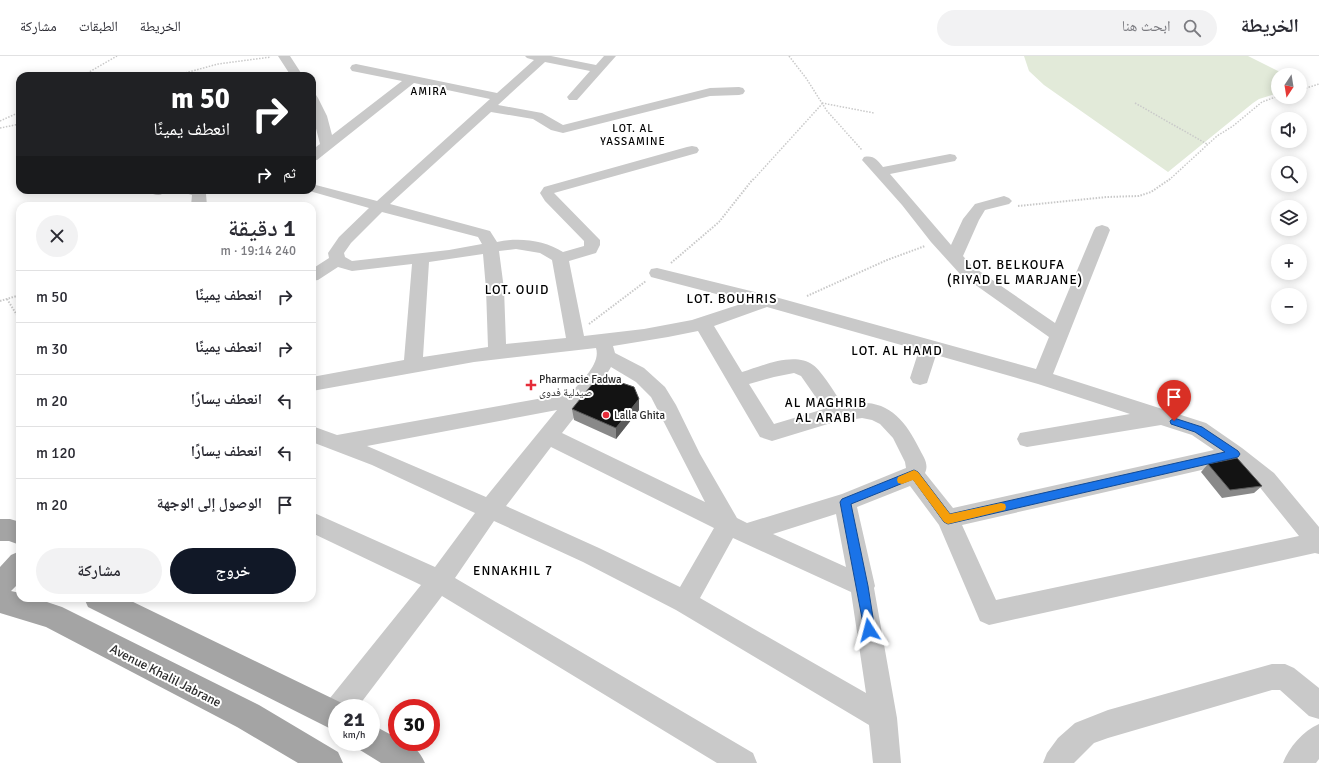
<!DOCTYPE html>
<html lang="ar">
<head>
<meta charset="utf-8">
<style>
	:root { --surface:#fff; --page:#f2f2f3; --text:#2b2b33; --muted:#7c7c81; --line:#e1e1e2; --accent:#111827 }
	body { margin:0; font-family:Signika,"Noto Naskh Arabic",sans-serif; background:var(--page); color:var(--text); direction:rtl; height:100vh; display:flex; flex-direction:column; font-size:15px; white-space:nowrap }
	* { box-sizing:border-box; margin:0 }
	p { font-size:13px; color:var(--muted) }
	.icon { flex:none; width:22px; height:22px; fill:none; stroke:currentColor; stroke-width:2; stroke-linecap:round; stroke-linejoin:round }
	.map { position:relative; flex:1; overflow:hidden; direction:ltr }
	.side { position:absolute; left:16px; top:146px; width:300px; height:400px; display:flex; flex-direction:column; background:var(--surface); border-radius:12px; box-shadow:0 2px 10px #0003; direction:rtl }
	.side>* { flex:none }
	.banner { position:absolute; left:16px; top:16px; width:300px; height:122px; border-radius:12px; box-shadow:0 2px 10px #0003; direction:rtl; background:#202124; color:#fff; overflow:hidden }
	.needle { width:26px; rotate:192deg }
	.buttons { position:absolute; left:1271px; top:12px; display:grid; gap:8px }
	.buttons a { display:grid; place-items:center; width:36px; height:36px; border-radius:50%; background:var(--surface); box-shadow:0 2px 10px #0003; font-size:20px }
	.speed { position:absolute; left:328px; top:643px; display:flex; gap:8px; font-size:20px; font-weight:700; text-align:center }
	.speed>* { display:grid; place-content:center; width:52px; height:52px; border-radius:50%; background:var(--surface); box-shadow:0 2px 10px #0003; line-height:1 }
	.speed small { font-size:10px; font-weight:400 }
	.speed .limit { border:6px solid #d22; background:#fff; color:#111 }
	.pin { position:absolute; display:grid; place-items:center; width:34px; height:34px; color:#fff; margin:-41px -17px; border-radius:50% 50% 50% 0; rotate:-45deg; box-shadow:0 0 4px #0007 }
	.pin .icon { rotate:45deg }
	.me { position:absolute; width:44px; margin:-22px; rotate:351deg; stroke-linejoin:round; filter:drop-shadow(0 0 3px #0008) }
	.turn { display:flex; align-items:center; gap:14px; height:84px; padding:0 20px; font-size:18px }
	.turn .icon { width:52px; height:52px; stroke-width:2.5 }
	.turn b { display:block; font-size:28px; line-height:34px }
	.then { display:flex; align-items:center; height:38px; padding:0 20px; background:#0003; gap:8px; font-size:15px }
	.round { display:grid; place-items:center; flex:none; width:42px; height:42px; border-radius:21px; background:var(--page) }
	.summary { display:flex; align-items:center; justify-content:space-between; height:68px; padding:0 20px }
	h1 { font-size:24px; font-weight:600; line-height:30px }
	.cta { display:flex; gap:8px; margin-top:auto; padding:8px 20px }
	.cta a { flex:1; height:46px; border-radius:24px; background:var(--accent); color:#fff; font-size:16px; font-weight:600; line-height:46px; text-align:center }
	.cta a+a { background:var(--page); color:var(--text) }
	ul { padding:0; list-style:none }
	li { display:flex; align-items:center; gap:12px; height:52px; padding:0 20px; border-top:1px solid var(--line) }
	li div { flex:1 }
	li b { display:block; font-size:15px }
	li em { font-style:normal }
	header { display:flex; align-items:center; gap:24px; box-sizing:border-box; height:56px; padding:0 20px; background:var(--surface); border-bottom:1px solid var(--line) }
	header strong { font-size:19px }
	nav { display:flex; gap:22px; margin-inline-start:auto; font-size:14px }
	.search { width:280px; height:36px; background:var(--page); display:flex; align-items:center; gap:10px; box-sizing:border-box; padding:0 14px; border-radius:22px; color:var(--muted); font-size:15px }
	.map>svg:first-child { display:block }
	.green { fill:#e2ead9 }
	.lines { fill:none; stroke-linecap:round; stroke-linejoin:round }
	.path-far1 { stroke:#c9c9c9; stroke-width:1.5; stroke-dasharray:1.5 1.5; stroke-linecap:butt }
	.path { stroke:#c9c9c9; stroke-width:2; stroke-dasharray:1.5 1.5; stroke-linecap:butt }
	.minor { fill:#c9c9c9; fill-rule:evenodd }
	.major { fill:#a4a4a4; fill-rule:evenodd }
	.wall { fill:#898989 }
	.shaded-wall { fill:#5a5a5a }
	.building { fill:#131313; stroke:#5a5a5a }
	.route { fill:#1a73e8; stroke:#114b97 }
	.slow { fill:#f59e0b }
	.poi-dot { fill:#e52c39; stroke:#fff; stroke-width:1.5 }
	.labels { text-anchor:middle; stroke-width:4; stroke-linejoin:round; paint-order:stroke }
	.far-quarter-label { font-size:11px; letter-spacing:1px; fill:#000; stroke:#fff }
	.poi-label { font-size:11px; fill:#2c2c2c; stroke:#fff; text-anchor:start }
	.quarter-label { font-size:13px; letter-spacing:1px; fill:#000; stroke:#fff }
	.near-street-label { font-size:13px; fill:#2c2c2c; stroke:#fff }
</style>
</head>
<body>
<header>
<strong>الخريطة</strong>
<div class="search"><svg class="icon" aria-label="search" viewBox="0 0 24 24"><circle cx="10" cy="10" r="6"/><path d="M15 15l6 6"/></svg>ابحث هنا</div>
<nav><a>الخريطة</a><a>الطبقات</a><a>مشاركة</a></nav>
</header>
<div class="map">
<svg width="1319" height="707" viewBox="0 0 1319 707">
	<rect width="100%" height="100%" fill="#fff"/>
	<path class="green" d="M1024,0H1248L1286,19H1278V37L1259,43L1253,47L1168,116L1044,29L1029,15Z"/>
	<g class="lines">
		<path class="path-far1" d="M789,0L806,22L827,55L862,94
			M82,20L117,0
			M174,20L218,8L271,1
			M1300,34L1319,28
			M822,47L874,57
			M1135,47L1207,88
			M0,65L20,56
			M0,72L20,68
			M753,124L822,48
			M1169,124L1217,80L1233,70L1262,46L1278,40"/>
		<path class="path" d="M1018,150L1107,141L1139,140L1151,136L1170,123
			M671,207L719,166L753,123
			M807,240L887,204L925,190
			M7,243L20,264
			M0,245L20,239
			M589,268L646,225"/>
		<path class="minor" d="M278,0H290L303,20H291Z
			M525,0H551L596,9L604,0H616L577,44H569L567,41L590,15L545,6L498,49L542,57L563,69L710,32L739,31L743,32L745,35L743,38L739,39L710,40L563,77L551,74L533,63L491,56L390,148L490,175L497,186C518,181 545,184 563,196L584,190V185L545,145L540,137L544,131L687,91L692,90L697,91L699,94L697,97L554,137L600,184V189L596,197L569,205L584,280L644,273L692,264L747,246L651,221L649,217L651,213L657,212L779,242L1036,313L1049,281L960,218L931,186L902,149L862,104L864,101C874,99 877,104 883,111L950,98L955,99L957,102L955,105L890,118L951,189L963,163L975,148L1004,140L1009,142L1012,145L1009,148L985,154L979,164L963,200L972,210L1055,267L1094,174L1096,171L1102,169L1108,171L1110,174L1053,318L1206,367L1242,392L1274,417L1319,471V498L1315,497L989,569L980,565L939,469L910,430L857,451L875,530L874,532L897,662L901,707H873L869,669L676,554L583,506L494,465L455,522L753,697L757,707H717L442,540L357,652H337V664L330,662L327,652L330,642L421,529L312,477V456L435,511L475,457L372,409L312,386V370L337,379L571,337C581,325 601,308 596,292L474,306L312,335V321L404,304L412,208L352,215L338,211L318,224L312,225V213L329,202L328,197L339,181L369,152L306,134H312V128L377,145L490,43L414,27L317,104L312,105V94L320,88L312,57V38L316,39L318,42L327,60L332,79L402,25L352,15L350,12L352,9L356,8L497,37L534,4L527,2ZM382,156L478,181L482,188L449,194L352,205L345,201L344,197L351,187ZM516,193L540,197L552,204L566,282L506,288L504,233L499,195ZM483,198L486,233L488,291L423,301L429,206ZM767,251L919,294L910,322L913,327L920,329L927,327L936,299L1038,328L1130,358L1020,377L1017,383L1020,389L1027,391L1161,369L1192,379L1214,394L953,452L925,417C929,408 924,402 920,394C903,360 885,340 843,349C836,339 822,315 813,309C794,295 762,310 742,316L714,270ZM698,275L760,381L772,385L831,367L862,362L872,364L880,368L893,382L905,406L906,412L842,438L747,467L737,462L700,398L676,349L665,331L644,312L615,297L613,290L668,281ZM611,311L636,326L651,341L705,446L562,377L602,326ZM794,317L801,320L824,353L774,368L749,328L774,321ZM557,354L486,441L367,390ZM551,391L714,472L680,531L599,492L506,450ZM1232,407L1258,429L1299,480L996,544L962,469ZM836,458L846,511L773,478ZM733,482L851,536L866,637L700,542Z
			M151,134H166C163,139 159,140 153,138Z
			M183,134H203L206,138L207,150H191L192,139L185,137Z
			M1272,608H1285L1294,612L1319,632V663L1309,660L1280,634H1272L1108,682L1094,687L1074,707H1043L1047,697L1058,682L1075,667L1108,654Z
			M1319,668V703L1316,707H1283C1289,691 1303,675 1319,668Z"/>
		<path class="major" d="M0,463H10L20,466V489L9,485H0Z
			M20,495V526L11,535L20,537V542H35L62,551L259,649L338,696L343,707H298L237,671L46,571L0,557V511L11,499Z
			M84,542H125L348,650V652H337V676L88,551Z
			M371,668L397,682V686C411,686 420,695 425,707H381L360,694L357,686H371Z"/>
	</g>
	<path class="wall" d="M639,343V354L616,383L574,364L572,353Z
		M1208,408L1262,430L1254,437L1222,442L1201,416Z"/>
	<path class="shaded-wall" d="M639,343V354L616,383V372Z"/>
	<path class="building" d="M601,320L634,331L639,343L616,372L572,353L594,326L596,327Z
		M1237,402L1262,430L1230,434L1208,408Z"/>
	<path class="route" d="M1174,362L1202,371L1238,395L1240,398L1238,401L948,468L944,466L913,423L851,448L868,530L875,574L873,578L869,580L865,578L840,446L842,443L914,414L918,416L950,458L1225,396L1195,376L1171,368L1170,365Z"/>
	<path class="slow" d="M914,414L918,416L950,458L1001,447L1005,448L1006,451L1005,454L1001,455L948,468L944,466L913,424L902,428L898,427L897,424L898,421Z"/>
	<g class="poi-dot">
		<path d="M529 323h4v4h4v4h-4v4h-4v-4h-4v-4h4z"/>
		<circle cx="606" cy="359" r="4"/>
	</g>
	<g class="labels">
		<g class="far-quarter-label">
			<text x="429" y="39">AMIRA</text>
			<text x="633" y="76">LOT. AL<tspan x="633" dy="13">YASSAMINE</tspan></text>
		</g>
		<g class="poi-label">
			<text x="539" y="327">Pharmacie Fadwa<tspan x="539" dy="13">صيدلية فدوى</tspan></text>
			<text x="614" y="363">Lalla Ghita</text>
		</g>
		<g class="quarter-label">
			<text x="1015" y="213">LOT. BELKOUFA<tspan x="1015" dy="15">(RIYAD EL MARJANE)</tspan></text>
			<text x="517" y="238">LOT. OUID</text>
			<text x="732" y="247">LOT. BOUHRIS</text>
			<text x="897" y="299">LOT. AL HAMD</text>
			<text x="826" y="351">AL MAGHRIB<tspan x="826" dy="15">AL ARABI</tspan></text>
			<text x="513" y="519">ENNAKHIL 7</text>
		</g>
		<g class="near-street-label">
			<text transform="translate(166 619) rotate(27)" y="5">Avenue Khalil Jabrane</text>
		</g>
	</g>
</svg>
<div class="buttons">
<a><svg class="needle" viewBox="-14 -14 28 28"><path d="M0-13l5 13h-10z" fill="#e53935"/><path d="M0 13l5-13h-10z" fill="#7c7c81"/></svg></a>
<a><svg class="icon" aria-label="sound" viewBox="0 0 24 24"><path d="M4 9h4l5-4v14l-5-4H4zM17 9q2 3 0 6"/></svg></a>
<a><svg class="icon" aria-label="search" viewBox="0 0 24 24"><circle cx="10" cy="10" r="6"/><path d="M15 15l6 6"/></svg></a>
<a><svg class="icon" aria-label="layers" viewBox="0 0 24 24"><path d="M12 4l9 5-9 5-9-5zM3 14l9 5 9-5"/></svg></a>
<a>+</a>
<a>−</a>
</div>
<div class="speed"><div>21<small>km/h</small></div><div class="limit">30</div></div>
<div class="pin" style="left:1174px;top:365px;background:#d93025"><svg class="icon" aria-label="arrive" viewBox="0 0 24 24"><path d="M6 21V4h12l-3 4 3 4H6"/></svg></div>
<svg class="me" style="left:869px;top:574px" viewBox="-20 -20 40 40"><path d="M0-17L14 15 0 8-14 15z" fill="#1a73e8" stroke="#fff" stroke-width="4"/></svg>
<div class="banner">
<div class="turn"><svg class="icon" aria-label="right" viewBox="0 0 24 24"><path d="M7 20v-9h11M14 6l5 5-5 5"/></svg><div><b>50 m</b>انعطف يمينًا</div></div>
<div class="then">ثم<svg class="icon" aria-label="right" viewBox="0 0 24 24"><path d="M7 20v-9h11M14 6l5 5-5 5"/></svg></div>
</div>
<section class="side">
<div class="summary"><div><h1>1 دقيقة</h1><p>240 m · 19:14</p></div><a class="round"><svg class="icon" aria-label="close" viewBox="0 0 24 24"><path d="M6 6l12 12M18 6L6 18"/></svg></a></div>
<ul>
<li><svg class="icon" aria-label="right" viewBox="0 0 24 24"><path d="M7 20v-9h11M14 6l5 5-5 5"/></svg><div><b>انعطف يمينًا</b></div><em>50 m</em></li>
<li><svg class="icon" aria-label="right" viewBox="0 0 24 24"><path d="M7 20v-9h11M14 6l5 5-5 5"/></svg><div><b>انعطف يمينًا</b></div><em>30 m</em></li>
<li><svg class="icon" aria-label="left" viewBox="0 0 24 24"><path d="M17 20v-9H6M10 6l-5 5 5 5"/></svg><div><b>انعطف يسارًا</b></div><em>20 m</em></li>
<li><svg class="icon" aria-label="left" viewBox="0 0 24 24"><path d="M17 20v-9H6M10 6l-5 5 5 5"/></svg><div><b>انعطف يسارًا</b></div><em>120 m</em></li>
<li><svg class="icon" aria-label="arrive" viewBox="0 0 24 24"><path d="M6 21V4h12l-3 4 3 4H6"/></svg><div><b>الوصول إلى الوجهة</b></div><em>20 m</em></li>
</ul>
<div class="cta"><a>خروج</a><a>مشاركة</a></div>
</section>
</div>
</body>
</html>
